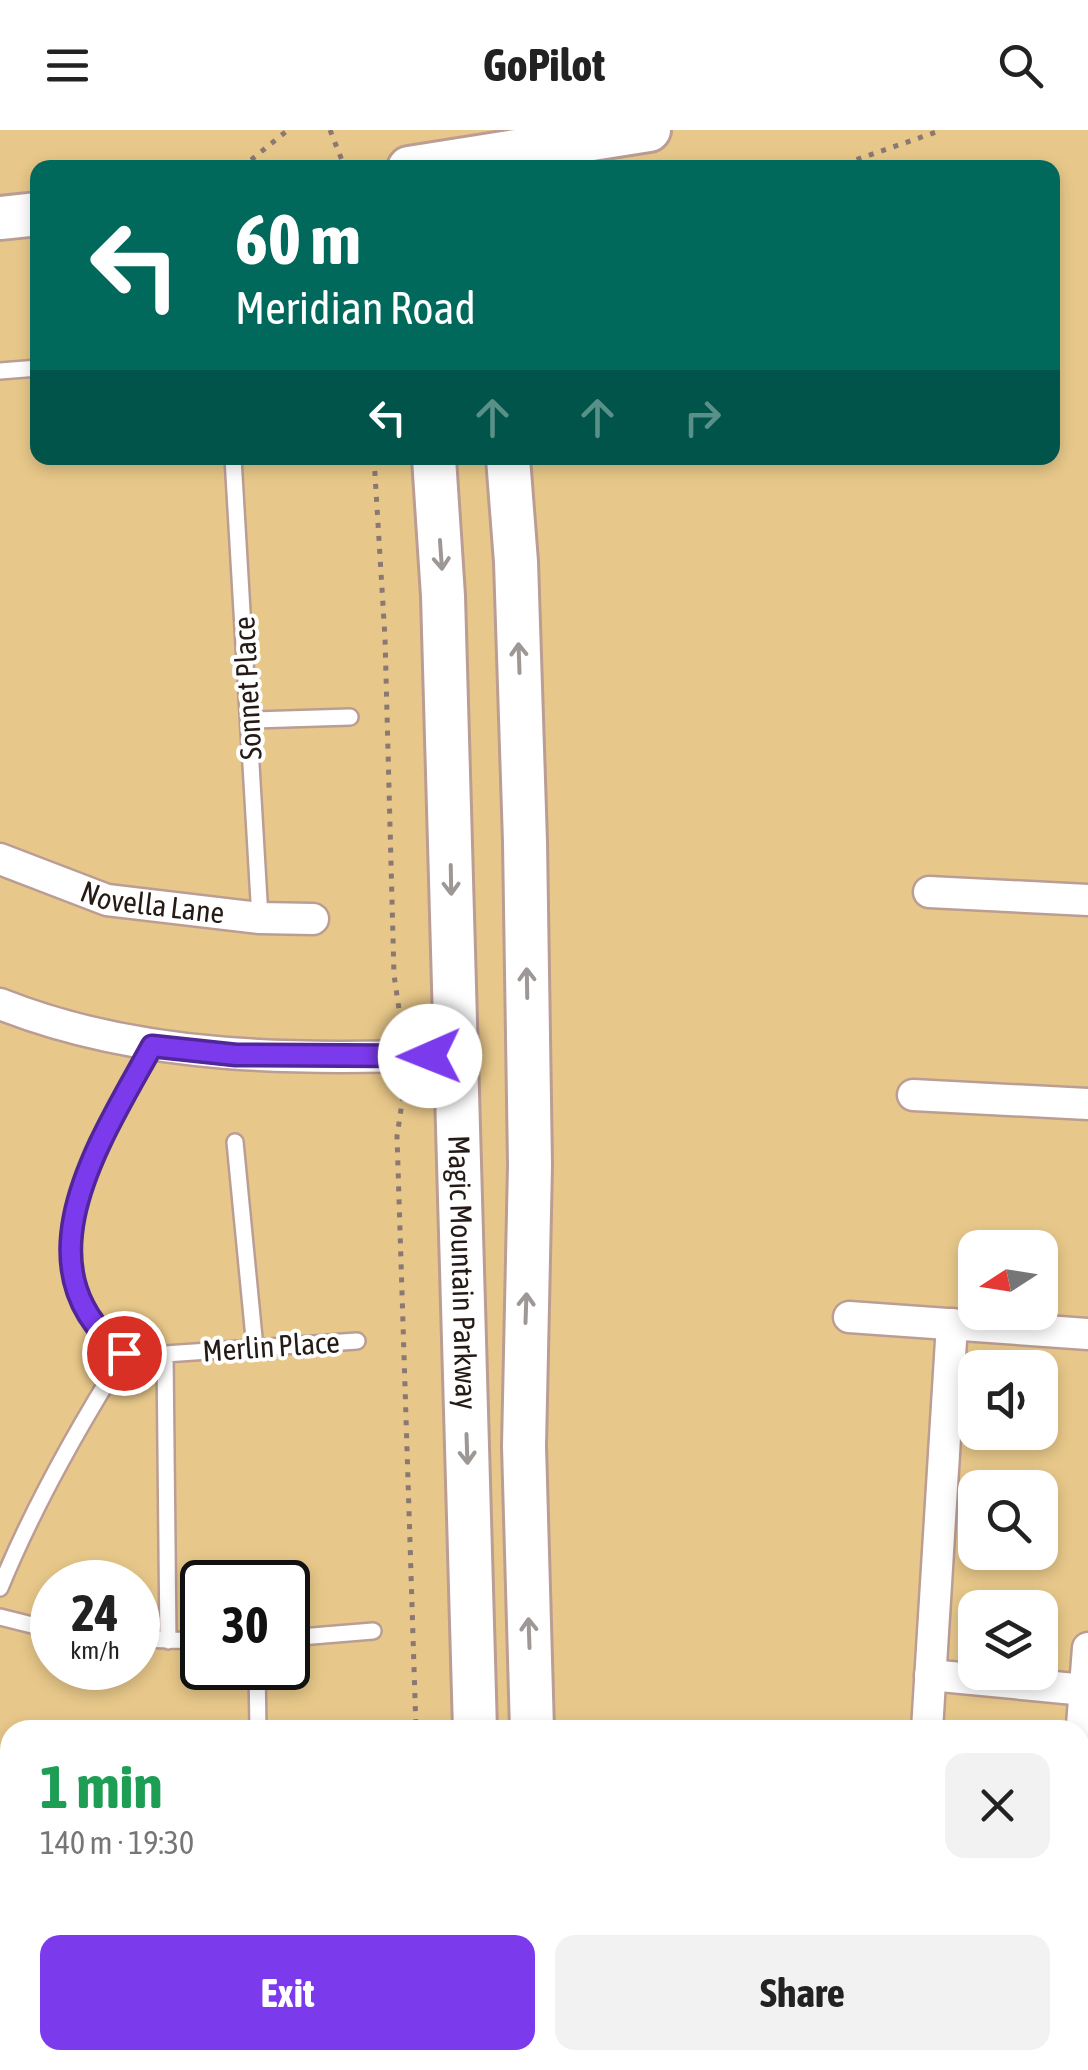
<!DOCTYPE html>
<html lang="en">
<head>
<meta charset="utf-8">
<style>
	:root { --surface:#fff; --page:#f2f2f2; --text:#222; --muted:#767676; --accent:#7c3aed }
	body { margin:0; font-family:"Asap Condensed",sans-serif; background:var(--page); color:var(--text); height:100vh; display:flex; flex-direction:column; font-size:38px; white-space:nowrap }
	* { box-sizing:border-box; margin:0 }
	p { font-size:32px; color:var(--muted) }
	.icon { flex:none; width:55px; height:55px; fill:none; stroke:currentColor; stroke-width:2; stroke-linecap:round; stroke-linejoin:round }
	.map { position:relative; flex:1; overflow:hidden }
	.side { position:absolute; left:0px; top:1590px; width:1090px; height:350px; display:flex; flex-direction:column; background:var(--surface); border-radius:30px 30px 0 0; box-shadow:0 5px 15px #0003 }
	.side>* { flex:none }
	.guide { position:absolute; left:30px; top:30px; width:1030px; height:305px; border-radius:20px; box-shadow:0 5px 15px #0003; background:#00695c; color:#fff; overflow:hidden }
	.needle { width:65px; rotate:258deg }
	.controls { position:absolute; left:958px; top:1100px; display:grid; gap:20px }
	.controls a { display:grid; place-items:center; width:100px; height:100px; border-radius:20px; background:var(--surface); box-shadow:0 5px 15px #0003; font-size:50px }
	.speed { position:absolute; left:30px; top:1430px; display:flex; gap:20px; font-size:50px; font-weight:700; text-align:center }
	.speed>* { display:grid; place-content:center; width:130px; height:130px; border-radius:50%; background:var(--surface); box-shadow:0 5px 15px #0003; line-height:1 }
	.speed small { font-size:25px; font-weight:400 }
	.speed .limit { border:5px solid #111; border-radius:15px; background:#fff; color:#111 }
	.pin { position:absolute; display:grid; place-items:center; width:85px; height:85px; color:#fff; margin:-42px; border:5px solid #fff; border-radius:50%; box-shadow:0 2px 10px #0007 }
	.me { position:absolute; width:110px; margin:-55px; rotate:269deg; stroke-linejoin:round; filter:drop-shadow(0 0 8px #0008) }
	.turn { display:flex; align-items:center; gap:35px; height:210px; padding:0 40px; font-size:45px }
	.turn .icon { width:130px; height:130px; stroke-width:2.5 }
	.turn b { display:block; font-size:70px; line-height:85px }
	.lanes { display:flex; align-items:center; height:95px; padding:0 40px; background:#0003; justify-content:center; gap:50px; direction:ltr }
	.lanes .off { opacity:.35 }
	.round { display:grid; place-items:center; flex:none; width:105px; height:105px; border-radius:20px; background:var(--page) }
	.summary { display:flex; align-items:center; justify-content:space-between; height:170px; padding:0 40px }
	h1 { font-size:60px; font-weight:700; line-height:75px; color:#1e9e55 }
	.button { display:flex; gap:20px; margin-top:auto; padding:20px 40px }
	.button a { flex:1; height:115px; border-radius:20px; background:var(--accent); color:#fff; font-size:40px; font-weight:700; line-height:115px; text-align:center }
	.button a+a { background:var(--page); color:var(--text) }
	header { display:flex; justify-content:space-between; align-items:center; height:130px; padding:0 40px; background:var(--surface); font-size:45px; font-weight:700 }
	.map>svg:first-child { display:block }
	.green { fill:#e8c88a; fill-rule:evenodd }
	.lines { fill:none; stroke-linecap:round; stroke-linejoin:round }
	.lane-casing { stroke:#bb9d93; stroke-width:20 }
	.street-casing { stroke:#bb9d93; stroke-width:35 }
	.secondary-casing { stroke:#bb9d93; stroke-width:48 }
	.path { stroke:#8a7872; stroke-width:5; stroke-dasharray:5 8; stroke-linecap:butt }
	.lane { stroke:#fff; stroke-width:15 }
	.street { stroke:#fff; stroke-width:30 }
	.secondary { stroke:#fff; stroke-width:42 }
	.oneway { stroke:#9d9896 }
	.route-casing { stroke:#51269a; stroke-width:25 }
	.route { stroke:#7c3aed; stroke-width:18 }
	.labels { text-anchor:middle; stroke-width:8; stroke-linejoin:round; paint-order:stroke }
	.street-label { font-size:30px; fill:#251a16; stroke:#fff }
</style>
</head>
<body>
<header><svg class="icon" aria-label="menu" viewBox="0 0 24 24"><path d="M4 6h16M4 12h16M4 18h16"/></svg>GoPilot<svg class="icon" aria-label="search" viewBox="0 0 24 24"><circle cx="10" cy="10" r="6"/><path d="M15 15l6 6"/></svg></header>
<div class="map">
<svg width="1088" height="1940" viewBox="0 0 1088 1940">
	<rect width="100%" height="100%" fill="#fee3db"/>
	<path class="green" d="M0,0H1088V1940H0ZM38,38H1052V328H38ZM975,1118H1040V1182H975ZM975,1238H1040V1302H975ZM975,1358H1040V1422H975ZM52,1452H138V1538H52ZM202,1452H288V1538H202ZM975,1478H1040V1542H975ZM10,1600H1080V1930H10Z"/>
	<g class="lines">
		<defs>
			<path id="lane" d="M0,241L38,238
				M233,328L260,788
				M251,590L350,587
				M235,1012L255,1218
				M125,1223C13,1138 102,1008 152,916
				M125,1223L165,1224L357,1211
				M165,1224L168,1511
				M0,1458C34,1375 77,1299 125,1223
				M0,1487L52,1500
				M288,1508L373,1501
				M138,1509L202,1511
				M257,1538L258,1600
				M274,1930V1940"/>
			<g id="street">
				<path id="s1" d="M0,729L107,770L260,788L313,789"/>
				<path d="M929,762L1088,770"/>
				<path d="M0,874C146,932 301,929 455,925"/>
				<path d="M913,965L1088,974"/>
				<path d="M849,1187L1088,1204"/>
				<path d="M930,1545L1085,1560"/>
				<path d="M927,1600L952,1194"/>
				<path d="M1080,1621L1088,1518"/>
				<path d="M0,1770L10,1772"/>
				<path d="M1080,1772L1088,1773"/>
				<path d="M1063,1930L1065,1940"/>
				<path d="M880,1940V1930"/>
			</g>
			<g id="secondary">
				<path d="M409,38L649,0"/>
				<path d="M0,88L38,84"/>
				<path id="s2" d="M434,328L443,466L475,1600"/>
				<path d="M508,328L516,432L525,712L530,1035L524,1316L532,1600"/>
				<path d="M485,1930V1940"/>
				<path d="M540,1930L541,1940"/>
			</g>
		</defs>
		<use href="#lane" class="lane-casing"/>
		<use href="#street" class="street-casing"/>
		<use href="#secondary" class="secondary-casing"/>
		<path class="path" d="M330,0L345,38
			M241,38L288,0
			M832,38L942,0
			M374,328L385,508L394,845L399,879L406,897
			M405,953L397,1006L416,1600
			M424,1930L425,1940"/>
		<use href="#lane" class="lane"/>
		<use href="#street" class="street"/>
		<use href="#secondary" class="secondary"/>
	</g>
	<defs><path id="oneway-shaft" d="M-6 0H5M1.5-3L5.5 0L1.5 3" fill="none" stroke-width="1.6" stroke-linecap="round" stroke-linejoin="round" transform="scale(2.5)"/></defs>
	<g class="oneway">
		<use href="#oneway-shaft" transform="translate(441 425) rotate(86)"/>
		<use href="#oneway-shaft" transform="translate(519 528) rotate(-92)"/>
		<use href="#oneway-shaft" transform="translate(451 750) rotate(89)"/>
		<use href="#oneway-shaft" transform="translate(527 853) rotate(-91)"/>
		<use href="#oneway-shaft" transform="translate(526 1178) rotate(-88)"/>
		<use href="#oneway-shaft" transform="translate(467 1319) rotate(88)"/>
		<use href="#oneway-shaft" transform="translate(529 1503) rotate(-92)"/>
	</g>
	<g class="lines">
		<defs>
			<path id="route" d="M124,1223C13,1138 102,1008 152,916L236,925L430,926"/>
		</defs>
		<use href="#route" class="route-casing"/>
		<use href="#route" class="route"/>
	</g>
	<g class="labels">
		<g class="street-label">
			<text transform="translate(248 558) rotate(-93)" y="10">Sonnet Place</text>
			<text dy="10" stroke="none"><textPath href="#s1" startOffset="160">Novella Lane</textPath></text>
			<text dy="10" stroke="none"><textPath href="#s2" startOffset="815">Magic Mountain Parkway</textPath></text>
			<text transform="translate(271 1217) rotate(-4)" y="10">Merlin Place</text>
		</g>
	</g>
</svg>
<div class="controls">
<a><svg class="needle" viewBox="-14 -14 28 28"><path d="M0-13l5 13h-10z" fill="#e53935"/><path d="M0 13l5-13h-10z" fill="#767676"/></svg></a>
<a><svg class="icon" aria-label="sound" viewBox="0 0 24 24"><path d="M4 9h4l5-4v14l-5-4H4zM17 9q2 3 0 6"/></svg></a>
<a><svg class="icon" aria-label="search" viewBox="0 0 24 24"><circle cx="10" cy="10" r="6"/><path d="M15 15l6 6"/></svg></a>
<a><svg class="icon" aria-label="layers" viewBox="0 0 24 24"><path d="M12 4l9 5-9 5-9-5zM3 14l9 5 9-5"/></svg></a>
</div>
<div class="speed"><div>24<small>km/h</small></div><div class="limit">30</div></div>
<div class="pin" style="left:124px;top:1223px;background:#d93025"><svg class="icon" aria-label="arrive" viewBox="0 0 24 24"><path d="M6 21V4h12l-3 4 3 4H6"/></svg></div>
<svg class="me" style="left:430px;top:926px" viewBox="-20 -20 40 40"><circle r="19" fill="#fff"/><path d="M0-13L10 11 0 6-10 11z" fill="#7c3aed"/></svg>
<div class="guide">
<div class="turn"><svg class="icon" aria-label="left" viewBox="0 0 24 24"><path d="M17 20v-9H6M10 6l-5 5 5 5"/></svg><div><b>60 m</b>Meridian Road</div></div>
<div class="lanes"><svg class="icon" aria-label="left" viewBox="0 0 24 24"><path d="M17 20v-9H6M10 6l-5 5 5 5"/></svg><svg class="icon off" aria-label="ahead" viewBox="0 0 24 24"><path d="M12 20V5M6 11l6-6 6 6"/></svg><svg class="icon off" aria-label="ahead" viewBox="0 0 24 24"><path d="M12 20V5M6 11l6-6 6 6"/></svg><svg class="icon off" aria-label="right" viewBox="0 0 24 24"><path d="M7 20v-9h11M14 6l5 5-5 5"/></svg></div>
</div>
<section class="side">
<div class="summary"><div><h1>1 min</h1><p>140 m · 19:30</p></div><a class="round"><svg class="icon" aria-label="close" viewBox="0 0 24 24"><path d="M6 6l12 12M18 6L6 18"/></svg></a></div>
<div class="button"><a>Exit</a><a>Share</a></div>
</section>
</div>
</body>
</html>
